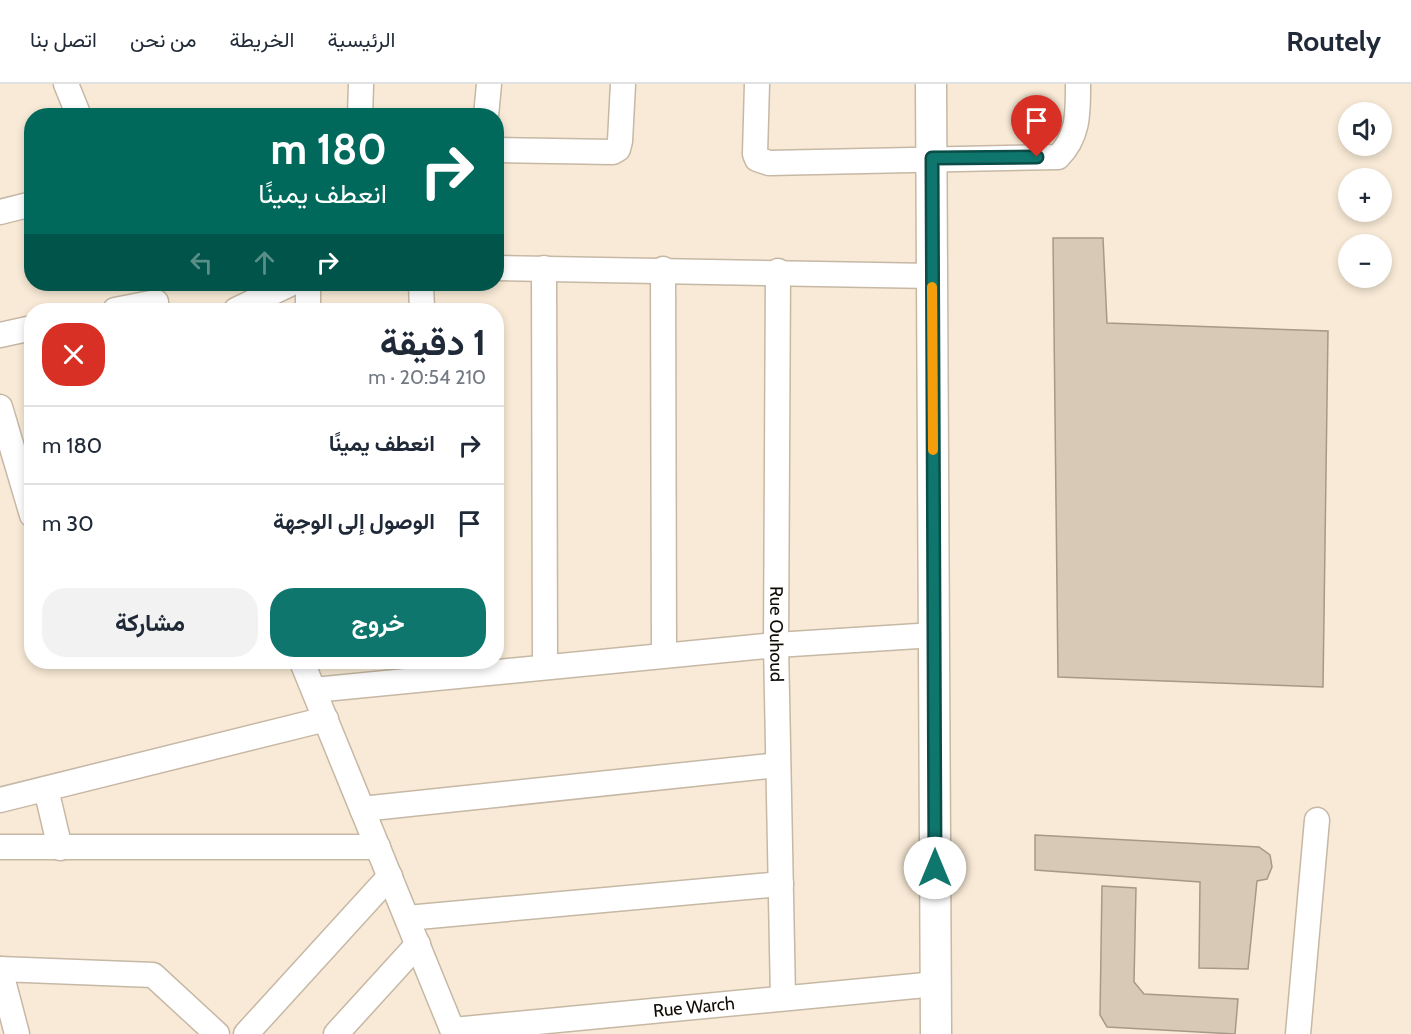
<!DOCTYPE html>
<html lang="ar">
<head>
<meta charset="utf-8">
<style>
	:root { --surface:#fff; --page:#f2f2f3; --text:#1f2937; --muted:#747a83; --line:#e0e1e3; --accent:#0f766e }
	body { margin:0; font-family:Cabin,Vazirmatn,sans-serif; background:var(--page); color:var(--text); direction:rtl; height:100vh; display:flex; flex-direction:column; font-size:22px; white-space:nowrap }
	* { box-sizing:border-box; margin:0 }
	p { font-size:20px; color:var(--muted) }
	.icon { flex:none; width:33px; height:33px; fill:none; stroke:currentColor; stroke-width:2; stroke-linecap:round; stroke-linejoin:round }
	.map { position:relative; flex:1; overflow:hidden; direction:ltr }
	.drawer { position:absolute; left:24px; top:219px; width:480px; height:366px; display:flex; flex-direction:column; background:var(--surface); border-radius:24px; box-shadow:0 3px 9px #0003; direction:rtl }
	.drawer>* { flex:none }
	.guide { position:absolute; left:24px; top:24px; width:480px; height:183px; border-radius:24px; box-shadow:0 3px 9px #0003; direction:rtl; background:#00695c; color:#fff; overflow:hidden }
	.fabs { position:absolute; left:1338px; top:18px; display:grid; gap:12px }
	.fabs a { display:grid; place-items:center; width:54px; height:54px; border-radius:50%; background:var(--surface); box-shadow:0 3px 9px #0003; font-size:30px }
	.pin { position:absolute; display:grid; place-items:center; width:51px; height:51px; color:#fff; margin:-62px -26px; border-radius:50% 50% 50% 0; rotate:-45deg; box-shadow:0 0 6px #0007 }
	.pin .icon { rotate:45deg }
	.me { position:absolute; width:66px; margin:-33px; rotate:0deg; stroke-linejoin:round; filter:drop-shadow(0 0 4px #0008) }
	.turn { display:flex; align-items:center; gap:21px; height:126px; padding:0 18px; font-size:27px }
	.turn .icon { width:78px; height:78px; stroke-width:2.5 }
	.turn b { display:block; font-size:42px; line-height:51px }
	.lanes { display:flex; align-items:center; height:57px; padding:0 18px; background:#0003; justify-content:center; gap:30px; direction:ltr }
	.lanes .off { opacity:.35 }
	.round { display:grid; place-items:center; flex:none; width:63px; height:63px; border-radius:24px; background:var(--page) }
	.headline { display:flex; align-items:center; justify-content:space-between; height:102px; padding:0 18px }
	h1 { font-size:36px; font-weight:700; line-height:45px }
	.button { display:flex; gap:12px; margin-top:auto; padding:12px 18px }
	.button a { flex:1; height:69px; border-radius:24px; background:var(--accent); color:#fff; font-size:24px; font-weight:700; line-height:69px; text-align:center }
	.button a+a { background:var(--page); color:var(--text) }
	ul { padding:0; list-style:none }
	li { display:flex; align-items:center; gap:18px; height:78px; padding:0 18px; border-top:2px solid var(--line) }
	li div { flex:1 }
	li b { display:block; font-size:22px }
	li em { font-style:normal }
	header { display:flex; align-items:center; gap:36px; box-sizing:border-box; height:84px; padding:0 30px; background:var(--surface); border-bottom:2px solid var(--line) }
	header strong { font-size:28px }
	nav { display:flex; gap:33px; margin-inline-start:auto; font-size:21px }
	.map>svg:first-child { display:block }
	.building { fill:#d7c9b5; stroke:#a69986; stroke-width:1.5 }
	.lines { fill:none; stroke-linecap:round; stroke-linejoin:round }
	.minor-casing { stroke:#c6b8a5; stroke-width:27 }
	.tertiary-casing { stroke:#c6b8a5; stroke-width:33 }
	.minor { stroke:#fff; stroke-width:24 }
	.tertiary { stroke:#fff; stroke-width:30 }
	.route-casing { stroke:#0a4d48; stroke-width:15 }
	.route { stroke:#0f766e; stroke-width:10 }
	.slow { stroke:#f59e0b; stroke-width:10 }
	.labels { text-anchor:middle; stroke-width:6; stroke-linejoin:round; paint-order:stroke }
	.street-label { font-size:18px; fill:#100b05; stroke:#f8ead6 }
</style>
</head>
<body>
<header>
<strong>Routely</strong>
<nav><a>الرئيسية</a><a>الخريطة</a><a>من نحن</a><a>اتصل بنا</a></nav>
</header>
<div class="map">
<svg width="1411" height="950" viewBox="0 0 1411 950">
	<rect width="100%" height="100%" fill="#f8ead6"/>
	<path class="building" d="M1053,154H1103L1107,239L1328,247L1323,603L1058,593Z
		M1035,751L1259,763L1270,771L1272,783L1267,795L1257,797L1248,885L1199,884L1200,798L1035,786Z
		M1102,802L1136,804L1134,898L1144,910L1238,915L1235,950L1107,943L1100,931Z"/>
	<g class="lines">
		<defs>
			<g id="minor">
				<path d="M66,0L79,32"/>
				<path d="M757,0L755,70L757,75L769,79L1058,73C1079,52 1078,28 1078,0"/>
				<path d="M360,32L361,0"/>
				<path d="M486,32L489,0"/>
				<path d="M496,66L613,68L618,65L620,57L623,0"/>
				<path d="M0,128L32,120"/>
				<path d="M496,184L932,192"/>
				<path d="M544,184L545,583"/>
				<path d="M663,185L664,571"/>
				<path id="s1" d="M778,187L776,561L783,914"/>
				<path d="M308,200V226"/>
				<path d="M421,200L422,226"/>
				<path d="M115,226L156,218"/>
				<path d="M236,226L290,200"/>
				<path d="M0,251L32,244"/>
				<path d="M0,323L32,431"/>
				<path d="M302,578L454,950"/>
				<path d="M314,606L776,561L934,551"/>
				<path d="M46,705L60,764"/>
				<path d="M0,716L326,635"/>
				<path d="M362,725L778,681"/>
				<path d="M0,763H378"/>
				<path d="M407,834L781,800"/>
				<path d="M0,885L153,891L217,950"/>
				<path d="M0,885L17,950"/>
				<path id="s2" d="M453,946L936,900"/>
				<path d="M246,950L390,792"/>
				<path d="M336,950L418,860"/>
				<path d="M1298,950L1317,736"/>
			</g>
			<path id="tertiary" d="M931,0L936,950"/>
		</defs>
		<use href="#minor" class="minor-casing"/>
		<use href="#tertiary" class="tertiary-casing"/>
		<use href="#minor" class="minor"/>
		<use href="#tertiary" class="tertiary"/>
	</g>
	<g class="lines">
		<defs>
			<path id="route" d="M935,784L932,74L1037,73"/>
		</defs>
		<use href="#route" class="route-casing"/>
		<use href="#route" class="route"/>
		<path class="slow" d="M932,203L933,366"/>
	</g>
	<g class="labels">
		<g class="street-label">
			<text dy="6" stroke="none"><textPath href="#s1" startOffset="363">Rue Ouhoud</textPath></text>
			<text dy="6" stroke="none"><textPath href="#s2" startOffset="242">Rue Warch</textPath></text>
		</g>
	</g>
</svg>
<div class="fabs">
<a><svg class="icon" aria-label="sound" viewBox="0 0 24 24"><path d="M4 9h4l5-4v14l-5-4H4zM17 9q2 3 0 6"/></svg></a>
<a>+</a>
<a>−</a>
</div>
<div class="pin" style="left:1037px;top:73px;background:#d93025"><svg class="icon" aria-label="arrive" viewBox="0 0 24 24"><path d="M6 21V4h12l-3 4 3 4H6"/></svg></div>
<svg class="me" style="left:935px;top:784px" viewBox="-20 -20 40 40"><circle r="19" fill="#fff"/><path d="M0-13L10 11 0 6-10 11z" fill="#0f766e"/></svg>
<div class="guide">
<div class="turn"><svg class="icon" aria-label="right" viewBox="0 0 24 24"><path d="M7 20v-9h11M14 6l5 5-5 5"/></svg><div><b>180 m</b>انعطف يمينًا</div></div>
<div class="lanes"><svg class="icon off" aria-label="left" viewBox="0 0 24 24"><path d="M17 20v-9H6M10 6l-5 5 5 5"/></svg><svg class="icon off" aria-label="ahead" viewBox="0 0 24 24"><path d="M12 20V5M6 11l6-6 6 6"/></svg><svg class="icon" aria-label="right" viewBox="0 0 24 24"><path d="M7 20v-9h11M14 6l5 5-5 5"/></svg></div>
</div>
<section class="drawer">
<div class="headline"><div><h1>1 دقيقة</h1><p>210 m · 20:54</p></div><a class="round" style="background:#d93025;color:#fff"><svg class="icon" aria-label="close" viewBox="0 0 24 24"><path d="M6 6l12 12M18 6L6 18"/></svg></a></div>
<ul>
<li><svg class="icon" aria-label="right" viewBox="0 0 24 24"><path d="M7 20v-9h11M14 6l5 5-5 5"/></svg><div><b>انعطف يمينًا</b></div><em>180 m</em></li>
<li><svg class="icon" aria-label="arrive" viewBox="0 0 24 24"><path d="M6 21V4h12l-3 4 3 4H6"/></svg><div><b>الوصول إلى الوجهة</b></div><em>30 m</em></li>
</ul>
<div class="button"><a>خروج</a><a>مشاركة</a></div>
</section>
</div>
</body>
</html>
